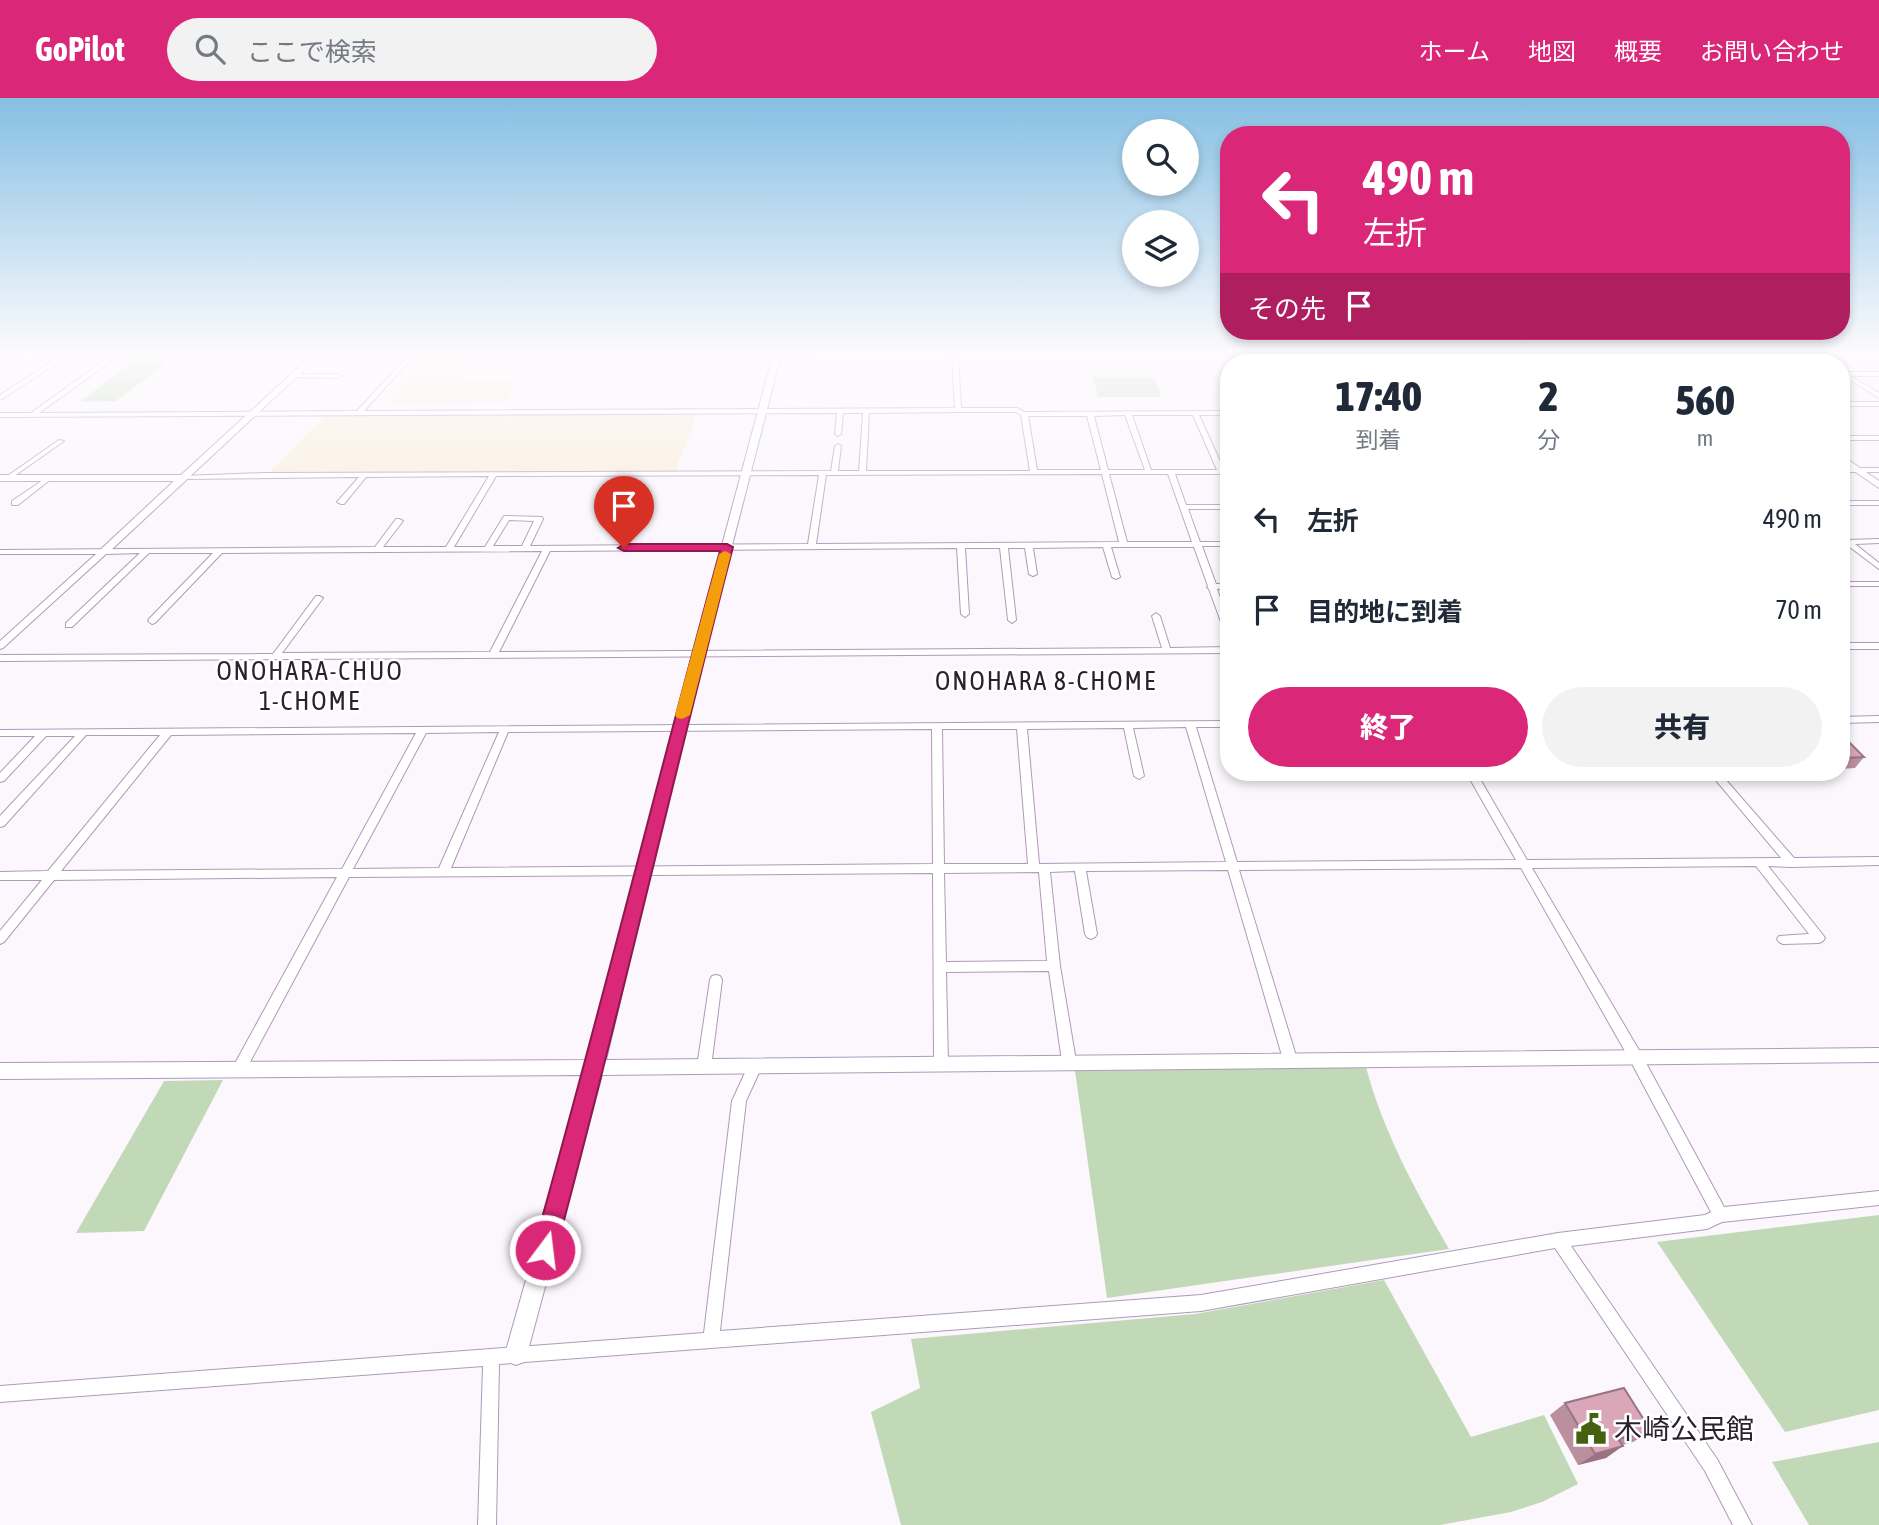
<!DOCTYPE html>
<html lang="ja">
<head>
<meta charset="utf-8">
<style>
	:root { --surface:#fff; --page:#f2f2f3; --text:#1f2937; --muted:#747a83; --accent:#db2777 }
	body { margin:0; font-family:"Asap Condensed","Noto Sans JP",sans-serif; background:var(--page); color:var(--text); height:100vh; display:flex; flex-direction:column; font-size:26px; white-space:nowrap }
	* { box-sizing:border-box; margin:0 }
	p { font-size:23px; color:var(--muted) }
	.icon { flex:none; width:38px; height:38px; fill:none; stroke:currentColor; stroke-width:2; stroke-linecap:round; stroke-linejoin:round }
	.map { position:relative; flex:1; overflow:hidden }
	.details { position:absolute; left:1220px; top:256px; width:630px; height:427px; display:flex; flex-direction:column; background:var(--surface); border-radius:28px; box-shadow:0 4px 10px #0003 }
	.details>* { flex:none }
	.top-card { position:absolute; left:1220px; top:28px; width:630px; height:214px; border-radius:28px; box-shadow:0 4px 10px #0003; background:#db2777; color:#fff; overflow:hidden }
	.tools { position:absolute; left:1122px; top:21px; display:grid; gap:14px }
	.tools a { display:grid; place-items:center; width:77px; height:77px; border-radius:50%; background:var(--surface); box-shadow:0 4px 10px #0003; font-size:35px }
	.pin { position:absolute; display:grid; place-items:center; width:60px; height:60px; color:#fff; margin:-72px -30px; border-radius:50% 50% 50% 0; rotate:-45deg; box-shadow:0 0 7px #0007 }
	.pin .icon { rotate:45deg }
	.me { position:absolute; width:77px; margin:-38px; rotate:15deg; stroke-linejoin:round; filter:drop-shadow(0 0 5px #0008) }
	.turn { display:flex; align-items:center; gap:24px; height:147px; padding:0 28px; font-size:32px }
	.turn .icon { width:91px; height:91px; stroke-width:2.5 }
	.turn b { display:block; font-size:49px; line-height:60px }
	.then { display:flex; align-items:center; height:66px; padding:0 28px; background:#0003; gap:14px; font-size:26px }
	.eta { display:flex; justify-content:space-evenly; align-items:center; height:119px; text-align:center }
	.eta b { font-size:42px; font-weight:800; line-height:49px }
	.button { display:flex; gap:14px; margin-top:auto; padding:14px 28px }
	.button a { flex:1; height:80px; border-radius:42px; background:var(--accent); color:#fff; font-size:28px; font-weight:800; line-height:80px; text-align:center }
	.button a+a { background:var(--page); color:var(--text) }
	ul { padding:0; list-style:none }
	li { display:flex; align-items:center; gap:21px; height:91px; padding:0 28px }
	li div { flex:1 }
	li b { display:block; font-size:26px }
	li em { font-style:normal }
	header { display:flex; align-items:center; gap:42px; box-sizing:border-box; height:98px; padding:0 35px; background:var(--accent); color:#fff }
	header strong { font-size:33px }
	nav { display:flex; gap:38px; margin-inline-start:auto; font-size:24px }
	.search { width:490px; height:63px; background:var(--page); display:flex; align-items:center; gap:18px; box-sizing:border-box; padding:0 24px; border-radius:38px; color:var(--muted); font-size:26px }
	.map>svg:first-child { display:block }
	.education { fill:#f9edd8 }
	.green { fill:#c2d9b7 }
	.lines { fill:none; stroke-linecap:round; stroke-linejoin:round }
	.minor-casing { stroke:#ae9ab9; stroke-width:2 }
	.tertiary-casing { stroke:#ae9ab9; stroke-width:2 }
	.minor { fill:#fff; fill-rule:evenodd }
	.tertiary { fill:#fff; fill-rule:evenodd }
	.wall { fill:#bb909e }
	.shaded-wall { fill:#997581 }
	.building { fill:#daa7b8; stroke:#997581; stroke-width:2 }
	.route { fill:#db2777; stroke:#8e194d; stroke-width:2 }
	.slow { fill:#f59e0b }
	.labels { text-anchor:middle; stroke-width:5; stroke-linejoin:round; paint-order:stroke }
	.neighbourhood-label { font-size:26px; letter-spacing:2px; fill:#29212d; stroke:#fff }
	.near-poi-label { font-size:28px; fill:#29212d; stroke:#fff; text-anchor:start }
</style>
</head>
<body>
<header>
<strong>GoPilot</strong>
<div class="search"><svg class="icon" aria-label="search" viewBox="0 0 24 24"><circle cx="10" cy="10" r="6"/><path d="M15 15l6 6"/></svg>ここで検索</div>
<nav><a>ホーム</a><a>地図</a><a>概要</a><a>お問い合わせ</a></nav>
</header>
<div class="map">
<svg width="1879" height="1427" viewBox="0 0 1879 1427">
	<rect width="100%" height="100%" fill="#fbf7fd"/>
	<path class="education" d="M426,260H479L462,281H518L504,304L386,305Z
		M698,314L675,374L335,376L342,366L333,377L268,376L325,318Z"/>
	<path class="green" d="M136,261H172L116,303L80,304Z
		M1093,279H1155L1161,299H1098Z
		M1366,969C1383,1034 1416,1093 1449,1151L1107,1200L1075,973Z
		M223,982L144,1133L76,1135L164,983Z
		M1879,1117V1312L1785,1334L1657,1144Z
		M1384,1182L1471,1339L1544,1317L1578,1386L1542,1404L1511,1414L1440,1427H901L871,1314L920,1290L911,1241L1195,1216Z
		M1879,1344V1427H1809L1772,1364Z"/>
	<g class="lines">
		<defs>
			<path id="minor" d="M377,257H810L807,259L412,260L364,313L955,310L952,257H958L961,310H1017L1025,314L1228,313V317H1199L1224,372H1228V376H1175L1186,407H1228V411H1188L1200,444H1228V448H1202L1216,486H1228V490L1217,491L1228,522V534L1224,532L1209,491L1207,489L1208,488L1194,449H1111L1120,479L1116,481L1112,479L1103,449L1033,450L1037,476L1033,478L1029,476L1025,450H1008L1016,522L1012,525L1008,522L1000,450H965L969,516L965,519L961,516L957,450L550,453L499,554L1162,550L1152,518L1156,515L1160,518L1170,550L1228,549V555L0,563V557L273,556L316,498H319L323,500L282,555L490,554L542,453L222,455L155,525L152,526L148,523L149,521L213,455H149L72,529H66V525L140,455L106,456L3,550L0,551V543L96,456H0V452L375,449L396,421H399L403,423L383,449H446L489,378L366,379L344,406H341L337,404L359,379L181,381V379L183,378L266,375L831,373L835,348L838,346L841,348L838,373H859L863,315H843L841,336L838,338L835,336L837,315L0,319V315H31L106,261L62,262L0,302V297L54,262H0V258ZM406,260L357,313L39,315L114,261ZM960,314H1016L1021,317L1030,373H866L869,315ZM1125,317L1145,372H1108L1094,318ZM1132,317H1193L1217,372H1151ZM1028,318H1087L1101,372H1037ZM1102,376L1119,444L816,446L826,377ZM1109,376H1168L1192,444H1127ZM819,377L808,446L530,448L543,421L542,419L507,418H504L485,449H454L496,378ZM509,422L534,423L522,448H493Z
				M1582,257H1588L1597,264H1591Z
				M1811,257H1818L1829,264H1822Z
				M1841,272L1845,274H1879V278H1851L1879,295V300L1842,277Z
				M293,276H338L341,278L338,280L291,279V277Z
				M1841,304H1879V308H1841Z
				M1841,338H1879V342H1841Z
				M59,342L64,343L10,381H6V379Z
				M1841,370H1879V374H1841Z
				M49,378L53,380L51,381L18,407H12V403Z
				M1841,403H1879V407H1841Z
				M1879,441V445L1855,446L1879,465V471L1843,444L1847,442Z
				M1841,484H1879V488H1841Z
				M1841,545H1879V551H1841Z
				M1879,618V624L1841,625V619Z
				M1228,623V629H1196L1237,764L1516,762L1466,674H1476L1527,762L1781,760L1709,674H1719L1794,760L1879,759V767L1792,769L1768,768L1823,837L1825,840L1823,843L1819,845L1783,846L1779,844L1777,841L1779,838L1809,836L1756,768L1532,770L1640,954L1724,1109L1879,1093V1107L1722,1124L1707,1131L1571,1148L1717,1361L1752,1427H1733L1705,1373L1555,1150L1201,1213L499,1266L496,1427H478L483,1268L0,1304V1288L704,1235L732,1003L750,964L755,962L760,964L762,968L746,1003L720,1233L1201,1197L1558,1135L1705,1117L1711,1114L1630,962L1521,770L1239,772L1297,961L1295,965L1290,967L1285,965L1283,961L1228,772L1086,773L1097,836L1095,839L1091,841L1087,839L1085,836L1075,773L1050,774L1060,868L1076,963L1074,967L1069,969L1064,967L1062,963L1049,873L946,874L948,965L946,969L941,971L936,969L934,965L933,775L349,779L243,977L238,979L233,977L231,973L233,969L337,779L54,782L4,844L0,846V833L42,782H0V774L48,773L160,637H86L4,728L0,729V718L75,638H46L4,683L0,684V675L35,638H0V632ZM1186,629L1226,764L1039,766L1027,631L1124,630L1134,678L1139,681L1144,678L1133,630ZM932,631L933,766L451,770L508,634ZM942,631H1017L1028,766H944ZM499,634L439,770L353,771L426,635ZM416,635L342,771L61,773L171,637ZM1039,774L1047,863L946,864L944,775Z
				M716,877L720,878L722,882L711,969L709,973L704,975L699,973L697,969L710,882L712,878Z"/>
			<path id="tertiary" d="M312,257H320L108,455L104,456L99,453L174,383H0V377H181Z
				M773,257H781L685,630L606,962L1879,950V964L602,977L527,1256L524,1264L516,1267L508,1264L505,1256L584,977L0,981V965L588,962L673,630Z
				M1233,257H1241L1245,264H1237Z
				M1463,257H1471L1478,264H1470Z
				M1696,257H1705L1714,264H1705Z
				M1841,357L1879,383V390L1841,364Z"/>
		</defs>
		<use href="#minor" class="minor-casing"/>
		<use href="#tertiary" class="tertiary-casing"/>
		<use href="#minor" class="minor"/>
		<use href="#tertiary" class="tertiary"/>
	</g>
	<path class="wall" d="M1841,640L1864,659L1855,670L1841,671Z
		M1565,1305L1651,1333L1633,1344L1622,1347L1606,1360L1578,1367L1550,1317Z"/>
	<path class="shaded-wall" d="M1623,1348L1606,1360L1578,1367L1595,1356Z"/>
	<path class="building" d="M1841,640H1845L1864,659L1845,660L1841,656Z
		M1624,1290L1651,1333L1618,1341L1623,1348L1595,1356L1565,1305Z"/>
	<linearGradient id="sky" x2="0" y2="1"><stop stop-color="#86bfe3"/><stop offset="0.56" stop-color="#fdfbfe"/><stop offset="1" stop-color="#fdfbfe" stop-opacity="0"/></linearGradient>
	<rect width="1879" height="457" fill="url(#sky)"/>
	<path class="route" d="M727,446L733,449C672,683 619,919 556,1152L553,1160L545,1164L537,1160L533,1152C599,920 656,686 720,453H624L618,450L624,446Z"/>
	<path class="slow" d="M725,453L731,456L690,617L682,621L677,620L675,617L719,456Z"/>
	<defs>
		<symbol id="civic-bare" viewBox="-9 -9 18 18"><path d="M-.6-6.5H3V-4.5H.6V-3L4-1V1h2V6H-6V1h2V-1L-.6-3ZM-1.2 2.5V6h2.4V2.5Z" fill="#45600f" stroke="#fff" stroke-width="2.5" paint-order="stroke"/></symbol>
	</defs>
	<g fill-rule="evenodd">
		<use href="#civic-bare" x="1569" y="1309" width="44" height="44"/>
	</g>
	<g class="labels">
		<g class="neighbourhood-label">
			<text x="310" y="582">ONOHARA-CHUO<tspan x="310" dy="30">1-CHOME</tspan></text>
			<text x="1046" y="592">ONOHARA 8-CHOME</text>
		</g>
		<g class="near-poi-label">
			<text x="1614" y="1341">木崎公民館</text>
		</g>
	</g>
</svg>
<div class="tools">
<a><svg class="icon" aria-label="search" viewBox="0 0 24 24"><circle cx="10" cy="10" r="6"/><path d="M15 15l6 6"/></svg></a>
<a><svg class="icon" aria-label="layers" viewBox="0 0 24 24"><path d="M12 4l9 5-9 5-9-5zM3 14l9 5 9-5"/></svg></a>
</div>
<div class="pin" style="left:624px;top:450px;background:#d93025"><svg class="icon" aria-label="arrive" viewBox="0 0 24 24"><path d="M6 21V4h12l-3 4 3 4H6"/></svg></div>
<svg class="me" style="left:545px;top:1152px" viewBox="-20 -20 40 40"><circle r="17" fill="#db2777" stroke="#fff" stroke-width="3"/><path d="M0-11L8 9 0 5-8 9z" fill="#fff"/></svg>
<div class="top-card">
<div class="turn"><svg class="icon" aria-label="left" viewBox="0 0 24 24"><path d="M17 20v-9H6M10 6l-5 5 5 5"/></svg><div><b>490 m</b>左折</div></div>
<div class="then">その先<svg class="icon" aria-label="arrive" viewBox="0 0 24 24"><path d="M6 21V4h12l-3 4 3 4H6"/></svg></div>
</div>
<section class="details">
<div class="eta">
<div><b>17:40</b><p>到着</p></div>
<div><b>2</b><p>分</p></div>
<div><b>560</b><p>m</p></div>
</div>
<ul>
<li><svg class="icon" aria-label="left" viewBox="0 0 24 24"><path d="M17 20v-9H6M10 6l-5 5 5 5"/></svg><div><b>左折</b></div><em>490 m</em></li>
<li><svg class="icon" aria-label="arrive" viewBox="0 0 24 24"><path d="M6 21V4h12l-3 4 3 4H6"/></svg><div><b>目的地に到着</b></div><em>70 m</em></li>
</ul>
<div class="button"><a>終了</a><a>共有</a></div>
</section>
</div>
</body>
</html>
